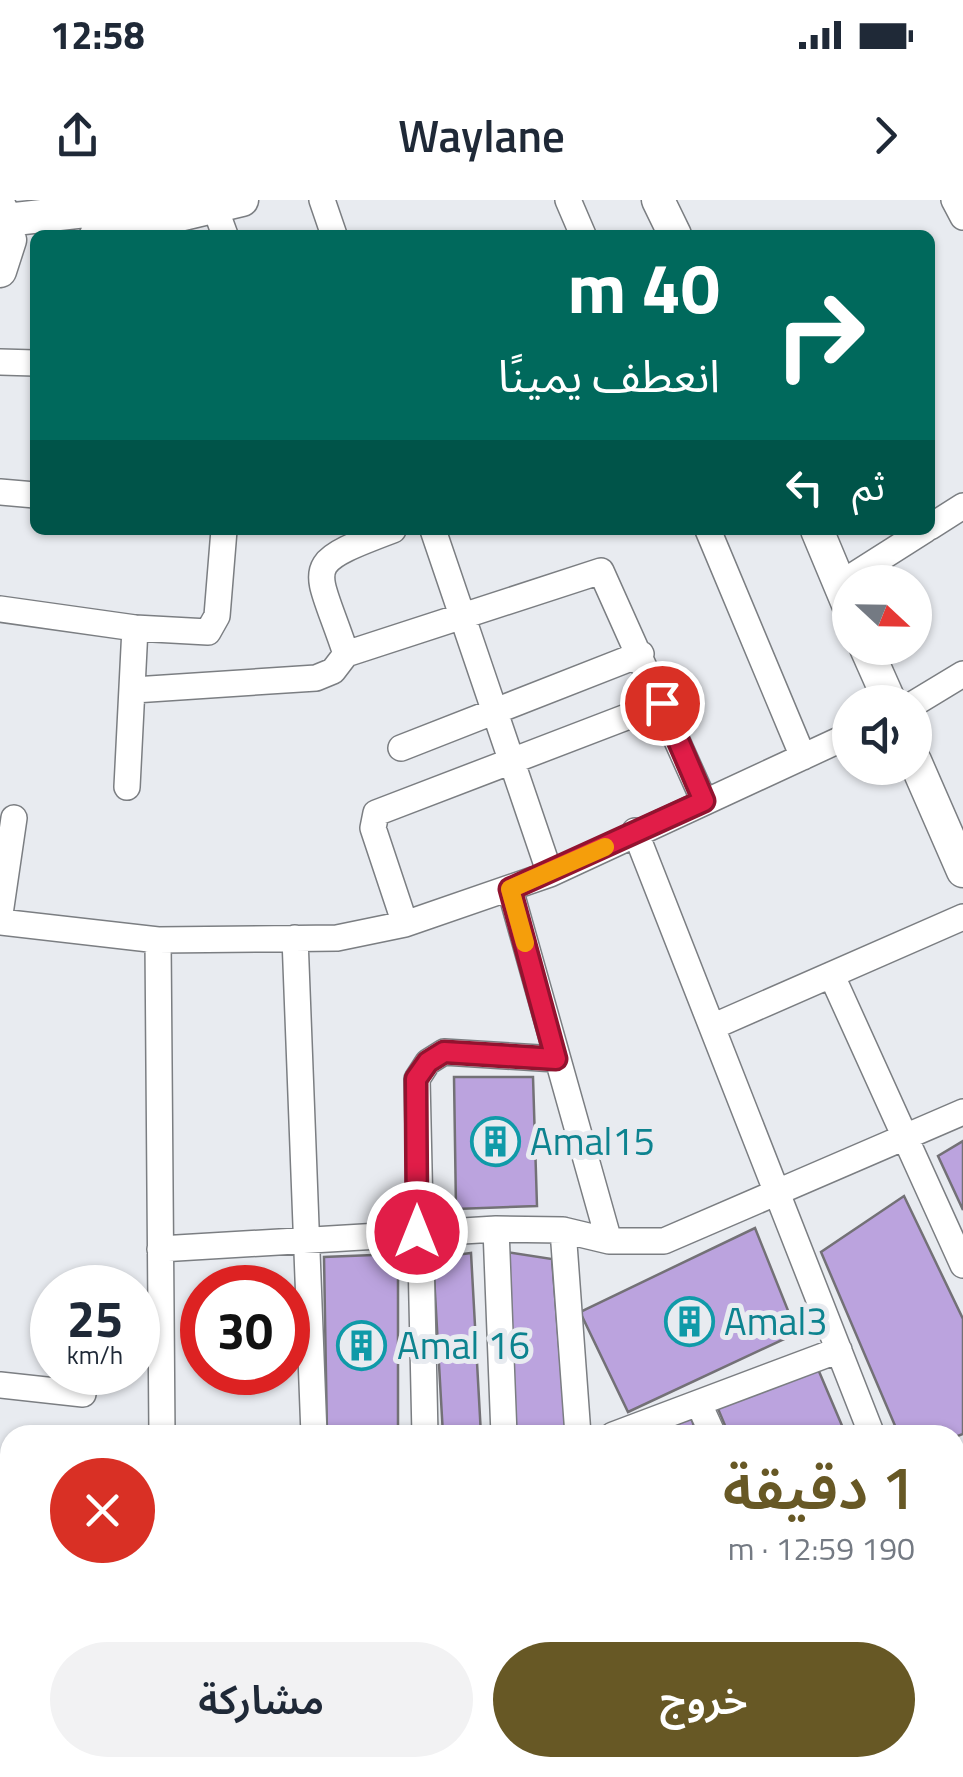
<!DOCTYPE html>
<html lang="ar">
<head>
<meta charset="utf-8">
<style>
	:root { --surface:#fff; --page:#f2f2f3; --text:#1f2937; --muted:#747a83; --accent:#675825 }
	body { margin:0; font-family:"Titillium Web","Noto Sans Arabic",sans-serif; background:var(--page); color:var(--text); direction:rtl; height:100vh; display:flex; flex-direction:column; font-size:38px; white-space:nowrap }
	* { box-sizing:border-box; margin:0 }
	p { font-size:32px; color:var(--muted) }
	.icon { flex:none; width:55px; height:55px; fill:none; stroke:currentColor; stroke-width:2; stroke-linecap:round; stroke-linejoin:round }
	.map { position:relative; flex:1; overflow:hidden; direction:ltr }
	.drawer { position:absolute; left:0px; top:1225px; width:965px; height:352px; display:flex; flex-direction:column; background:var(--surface); border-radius:30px 30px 0 0; box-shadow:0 2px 8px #0004; direction:rtl }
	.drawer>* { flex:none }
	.hud { position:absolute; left:30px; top:30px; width:905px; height:305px; border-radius:15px; box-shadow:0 2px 8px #0004; direction:rtl; background:#00695c; color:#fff; overflow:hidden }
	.needle { width:65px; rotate:112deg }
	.buttons { position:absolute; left:832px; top:365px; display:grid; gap:20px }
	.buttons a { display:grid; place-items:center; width:100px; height:100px; border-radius:50%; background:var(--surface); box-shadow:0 2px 8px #0004; font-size:50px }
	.speed { position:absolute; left:30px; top:1065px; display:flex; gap:20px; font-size:50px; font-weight:700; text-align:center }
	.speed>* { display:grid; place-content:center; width:130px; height:130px; border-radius:50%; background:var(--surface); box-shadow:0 2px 8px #0004; line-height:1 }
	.speed small { font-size:25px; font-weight:400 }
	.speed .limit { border:15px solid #d22; background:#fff; color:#111 }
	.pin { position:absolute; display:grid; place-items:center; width:85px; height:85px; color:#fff; margin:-42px; border:5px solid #fff; border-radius:50%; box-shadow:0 2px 10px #0007 }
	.me { position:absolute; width:110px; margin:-55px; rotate:0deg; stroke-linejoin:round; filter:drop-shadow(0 0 8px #0008) }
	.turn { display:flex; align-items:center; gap:35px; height:210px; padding:0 50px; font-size:45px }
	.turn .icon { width:130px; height:130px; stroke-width:2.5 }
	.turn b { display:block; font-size:70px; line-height:85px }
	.then { display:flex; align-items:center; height:95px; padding:0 50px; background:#0003; gap:20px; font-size:38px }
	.round { display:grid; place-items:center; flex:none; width:105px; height:105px; border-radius:52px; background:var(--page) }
	.head { display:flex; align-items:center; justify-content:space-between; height:170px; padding:0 50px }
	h1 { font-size:60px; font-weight:600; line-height:75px; color:var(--accent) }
	.button { display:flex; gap:20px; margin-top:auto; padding:20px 50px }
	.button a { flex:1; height:115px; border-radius:60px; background:var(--accent); color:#fff; font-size:40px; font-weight:600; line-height:115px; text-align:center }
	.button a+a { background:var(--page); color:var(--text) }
	.status { display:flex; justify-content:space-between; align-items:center; height:70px; padding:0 50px; background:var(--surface); direction:ltr }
	.status svg { height:28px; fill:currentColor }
	header { display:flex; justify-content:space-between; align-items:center; height:130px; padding:0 50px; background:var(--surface); font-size:45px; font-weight:600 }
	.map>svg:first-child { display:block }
	.building { fill:#bba3de; stroke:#737176; stroke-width:2.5 }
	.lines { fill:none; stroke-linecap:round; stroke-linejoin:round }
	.minor-casing { stroke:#7b7e82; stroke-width:28 }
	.tertiary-casing { stroke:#7b7e82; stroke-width:35 }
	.minor { stroke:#fff; stroke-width:25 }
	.tertiary { stroke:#fff; stroke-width:32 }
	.route-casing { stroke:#92132f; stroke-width:25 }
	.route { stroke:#e11d48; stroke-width:18 }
	.slow { stroke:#f59e0b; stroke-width:18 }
	.labels { text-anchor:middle; stroke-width:10; stroke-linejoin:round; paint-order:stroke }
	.culture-label { font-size:38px; fill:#0d838f; stroke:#e8ebf0; text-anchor:start }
</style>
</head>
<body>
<div class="status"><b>12:58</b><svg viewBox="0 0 49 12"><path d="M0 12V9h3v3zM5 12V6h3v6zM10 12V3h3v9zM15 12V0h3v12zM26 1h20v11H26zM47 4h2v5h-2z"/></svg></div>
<header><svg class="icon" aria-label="forward" viewBox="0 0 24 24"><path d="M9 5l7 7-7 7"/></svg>Waylane<svg class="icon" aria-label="share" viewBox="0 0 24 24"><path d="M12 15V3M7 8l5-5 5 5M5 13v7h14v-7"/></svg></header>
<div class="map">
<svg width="963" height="1577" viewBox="0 0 963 1577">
	<rect width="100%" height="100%" fill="#e8ebf0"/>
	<path class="building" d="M454,877H533L537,1006L456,1009Z
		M963,941V1010L938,956Z
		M904,996L963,1119V1234L955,1237L899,1235L821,1052Z
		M755,1028L797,1133L628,1212L580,1112Z
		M507,1052L552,1059L566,1231L514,1235Z
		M471,1053L481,1235H443L433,1058Z
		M398,1054V1235H327L324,1057Z
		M815,1162L846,1235H729L716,1204Z
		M690,1214L697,1235H630Z
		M963,1275V1392L955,1375V1279Z
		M385,1568H490L548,1577H382Z"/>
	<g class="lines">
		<defs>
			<path id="minor" d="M322,0L334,35
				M568,0L583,35
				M954,0L963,17
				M214,5L225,35
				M0,162L35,163
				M0,292L35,295
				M930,327L963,306
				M433,330L550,674
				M708,330L803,557
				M840,384L925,330
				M0,409L135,428L208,432L217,416L224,330
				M346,454L601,371L704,601
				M134,490L316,478L333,471L346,454C316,363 297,366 393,330
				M915,503L963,474
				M401,548L641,454
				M127,587L135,428
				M635,631L872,1235
				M510,689L609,1041
				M0,714L14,618
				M0,722L158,740L337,738L405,724L550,674L850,535
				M405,724L373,628L376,613L663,503
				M295,738L314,1235
				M158,740L162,1235
				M832,776L963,1065
				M712,827L963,717
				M496,1029L504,1235
				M563,1030L578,1235
				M160,1049L496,1029L563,1030L609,1041H664L963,912
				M0,1185L83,1194
				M699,1204L713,1235
				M425,1235L417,879L428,862L444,852L556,859
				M613,1235L839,1150
				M955,1266L963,1262
				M0,1290L10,1291
				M0,1428L10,1430
				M955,1446L963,1467
				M129,1568L136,1577
				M794,1568L848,1577
				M65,1577L78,1568
				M220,1577L222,1568
				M345,1577L347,1568
				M725,1577L726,1568"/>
			<path id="tertiary" d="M658,0L675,35
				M0,7L10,40L0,71
				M6,20L112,8L177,13
				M96,35L242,0
				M817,330L850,409
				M866,448L890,502
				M915,561L963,671"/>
		</defs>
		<use href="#minor" class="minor-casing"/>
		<use href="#tertiary" class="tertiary-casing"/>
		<use href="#minor" class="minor"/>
		<use href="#tertiary" class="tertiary"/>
	</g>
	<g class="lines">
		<defs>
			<path id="route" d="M417,1032L416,879L428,862L444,852L556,859L510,689L704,601L662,503"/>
		</defs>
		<use href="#route" class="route-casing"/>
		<use href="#route" class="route"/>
		<path class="slow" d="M525,743L510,689L605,647"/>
	</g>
	<defs>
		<symbol id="building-ring" viewBox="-11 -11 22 22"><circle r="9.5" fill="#e8ebf0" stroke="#0f9aa8" stroke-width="1.5"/><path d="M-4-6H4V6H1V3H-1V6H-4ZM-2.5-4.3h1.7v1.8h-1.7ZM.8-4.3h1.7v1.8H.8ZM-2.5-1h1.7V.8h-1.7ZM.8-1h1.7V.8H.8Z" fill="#0f9aa8"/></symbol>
	</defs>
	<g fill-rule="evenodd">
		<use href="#building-ring" x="468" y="914" width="55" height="55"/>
		<use href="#building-ring" x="662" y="1094" width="55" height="55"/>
		<use href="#building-ring" x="334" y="1118" width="55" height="55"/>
	</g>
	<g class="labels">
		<g class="culture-label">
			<text x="530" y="955">Amal15</text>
			<text x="724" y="1135">Amal3</text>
			<text x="397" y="1159">Amal 16</text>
		</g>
	</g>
</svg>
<div class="buttons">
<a><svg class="needle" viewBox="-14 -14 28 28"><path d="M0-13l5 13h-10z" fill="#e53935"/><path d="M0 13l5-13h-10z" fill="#747a83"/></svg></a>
<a><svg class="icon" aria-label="sound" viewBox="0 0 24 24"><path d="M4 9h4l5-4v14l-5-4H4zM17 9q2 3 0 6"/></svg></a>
</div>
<div class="speed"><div>25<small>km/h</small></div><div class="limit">30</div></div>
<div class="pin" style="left:662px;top:503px;background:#d93025"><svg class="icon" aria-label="arrive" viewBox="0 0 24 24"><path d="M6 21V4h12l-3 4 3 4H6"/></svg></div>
<svg class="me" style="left:417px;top:1032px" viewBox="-20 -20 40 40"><circle r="17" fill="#e11d48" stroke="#fff" stroke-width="3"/><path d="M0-11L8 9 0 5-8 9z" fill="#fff"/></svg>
<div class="hud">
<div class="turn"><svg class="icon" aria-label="right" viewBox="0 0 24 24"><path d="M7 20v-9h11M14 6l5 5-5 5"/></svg><div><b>40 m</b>انعطف يمينًا</div></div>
<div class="then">ثم<svg class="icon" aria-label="left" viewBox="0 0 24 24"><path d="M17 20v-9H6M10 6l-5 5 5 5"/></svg></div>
</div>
<section class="drawer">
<div class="head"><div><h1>1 دقيقة</h1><p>190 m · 12:59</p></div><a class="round" style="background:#d93025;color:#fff"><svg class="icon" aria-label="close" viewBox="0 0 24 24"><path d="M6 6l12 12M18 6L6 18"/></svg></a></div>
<div class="button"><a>خروج</a><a>مشاركة</a></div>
</section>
</div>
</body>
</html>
